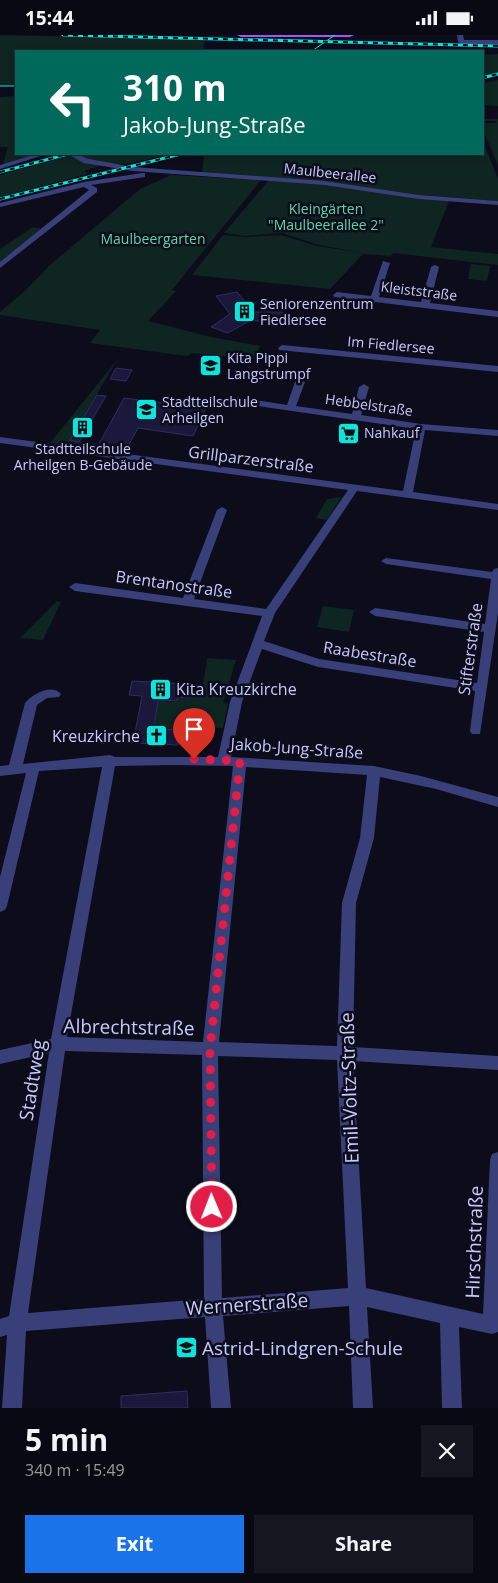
<!DOCTYPE html>
<html lang="en">
<head>
<meta charset="utf-8">
<style>
	:root { --surface:#090914; --page:#171722; --text:#f1f3f6; --muted:#999aa0; --line:#292a34; --accent:#1a73e8 }
	body { margin:0; font-family:"Open Sans",sans-serif; background:var(--page); color:var(--text); height:100vh; display:flex; flex-direction:column; font-size:19px; white-space:nowrap }
	* { box-sizing:border-box; margin:0 }
	p { font-size:16px; color:var(--muted) }
	.icon { flex:none; width:28px; height:28px; fill:none; stroke:currentColor; stroke-width:2; stroke-linecap:round; stroke-linejoin:round }
	.map { position:relative; height:1373px; overflow:hidden }
	.details { display:flex; flex-direction:column; background:var(--surface); flex:1 }
	.details>* { flex:none }
	.top-card { position:absolute; left:15px; top:15px; width:469px; height:105px; border-radius:0px; box-shadow:0 2px 8px #0003,0 0 0 1px var(--line); background:#00695c; color:#fff; overflow:hidden }
	.pin { position:absolute; display:grid; place-items:center; width:42px; height:42px; color:#fff; margin:-51px -21px; border-radius:50% 50% 50% 0; rotate:-45deg; box-shadow:0 0 5px #0007 }
	.pin .icon { rotate:45deg }
	.me { position:absolute; width:55px; margin:-28px; rotate:359deg; stroke-linejoin:round; filter:drop-shadow(0 0 4px #0008) }
	.turn { display:flex; align-items:center; gap:18px; height:105px; padding:0 25px; font-size:22px }
	.turn .icon { width:65px; height:65px; stroke-width:2.5 }
	.turn b { display:block; font-size:35px; line-height:42px }
	.round { display:grid; place-items:center; flex:none; width:52px; height:52px; border-radius:0px; background:var(--page) }
	.overview { display:flex; align-items:center; justify-content:space-between; height:85px; padding:0 25px }
	h1 { font-size:30px; font-weight:700; line-height:38px }
	.button { display:flex; gap:10px; margin-top:auto; padding:10px 25px }
	.button a { flex:1; height:58px; border-radius:0px; background:var(--accent); color:#fff; font-size:20px; font-weight:700; line-height:58px; text-align:center }
	.button a+a { background:var(--page); color:var(--text) }
	.status { display:flex; justify-content:space-between; align-items:center; height:35px; padding:0 25px; background:var(--surface); direction:ltr }
	.status svg { height:14px; fill:currentColor }
	.map>svg:first-child { display:block }
	.green { fill:#0f2521 }
	.building { fill:#1b193b; stroke:#2f2c66 }
	.lines { fill:none; stroke-linecap:round; stroke-linejoin:round }
	.minor { fill:#393f78; fill-rule:evenodd }
	.major { fill:#a454f7; fill-rule:evenodd }
	.tram { stroke:#0ae6de; stroke-width:1 }
	.rail-casing { stroke:#0ae6de; stroke-width:3 }
	.rail { stroke:#0c0c1b; stroke-width:2; stroke-dasharray:5; stroke-linecap:butt }
	.route { stroke:#e11d48; stroke-width:9; stroke-dasharray:0 16.2 }
	.labels { text-anchor:middle; stroke-width:5; stroke-linejoin:round; paint-order:stroke }
	.far-street-label { font-size:14px; fill:#c8c9fd; stroke:#0c0c1b }
	.far-park-label { font-size:14px; fill:#59d8a7; stroke:#0c0c1b }
	.far-poi-label { font-size:14px; fill:#c8c9fd; stroke:#0c0c1b; text-anchor:start }
	.street-label { font-size:16px; fill:#c8c9fd; stroke:#0c0c1b }
	.poi-label { font-size:16px; fill:#c8c9fd; stroke:#0c0c1b; text-anchor:start }
	.near-street-label { font-size:19px; fill:#c8c9fd; stroke:#0c0c1b }
	.near-poi-label { font-size:19px; fill:#c8c9fd; stroke:#0c0c1b; text-anchor:start }
</style>
</head>
<body>
<div class="status"><b>15:44</b><svg viewBox="0 0 49 12"><path d="M0 12V9h3v3zM5 12V6h3v6zM10 12V3h3v9zM15 12V0h3v12zM26 1h20v11H26zM47 4h2v5h-2z"/></svg></div>
<div class="map">
<svg width="498" height="1373" viewBox="0 0 498 1373">
	<rect width="100%" height="100%" fill="#0c0c1b"/>
	<path class="green" d="M0,0L205,5L203,16H16V51H0Z
		M498,19V38L483,41V20Z
		M498,45V71L483,70V48Z
		M16,58V119H39L3,129L8,112H0V62L14,61Z
		M483,84H498V130L482,93L483,88H497L496,86H483Z
		M483,106L498,144V166L420,160L325,147L202,138L204,120L208,119H482Z
		M82,119H169C140,126 106,138 79,120Z
		M67,121L102,130L84,136L88,139L0,162V140Z
		M171,140L261,145L172,255L176,256L148,286L211,302L260,311L255,324L192,318L187,321L90,308L100,295L0,280V277L26,255L50,230L140,154Z
		M269,145L324,150L449,166L431,212L498,219V230L393,218L391,221L363,219L330,254L192,240L223,200L245,202L281,200L317,211L363,218L319,210L282,198L245,201L224,198Z
		M33,192L43,194L0,228V214Z
		M471,229L490,231L487,246L468,244Z
		M117,325L70,405L130,413L127,418L50,408Z
		M341,462L327,485L316,483L327,464Z
		M57,566L61,567L43,605L20,603Z
		M323,571L354,575L349,597L317,592Z
		M207,623L236,625L223,668L228,669L223,693L194,692L191,710H177L179,695L154,694L157,677L146,676L148,665L177,667L178,662L189,663L191,649H203Z"/>
	<path class="building" d="M237,257L254,277H283L280,289L251,285L228,298L211,292L230,279L216,261Z
		M116,333L132,335L126,346L110,344Z
		M97,360L106,361L79,407L70,405Z
		M124,363L148,366L206,373L193,401L138,393L127,413L99,409Z
		M132,646L191,649L189,663L178,662L177,666L158,665L154,694L179,695L177,710L133,708L142,661L129,660Z
		M187,1356L188,1373H121V1361Z"/>
	<g class="lines">
		<path class="minor" d="M457,0H463L464,5H498V9H461L458,7Z
			M36,119H47L0,134V130Z
			M67,119H76L89,124L133,132L324,146L419,160L498,166V170L419,164L324,150L133,136L84,128Z
			M142,138H145V142L91,150L97,153V157L0,233V227L89,155L84,152L0,172V168L84,147Z
			M383,226L390,228L379,262L421,267L431,232L435,230L439,232L430,268L498,276V282L334,262L333,260L337,257L371,261Z
			M282,310L498,331V337L279,315L278,313Z
			M300,344L305,347L296,371L352,379L359,352L364,349L369,352L361,380L421,389L498,395V401L425,395L413,457L498,469V475L357,456L275,578L264,606L319,624L477,648L484,597L375,581L369,577L375,573L485,589L491,544L386,529L381,526L386,523L492,537L494,534L498,533V578L480,699H472L470,696L475,656L318,632L262,614L242,667L231,722L374,731L421,741L498,762V772L436,754L380,742L374,803L356,868L353,1012L498,1021V1035L353,1026L366,1253L483,1279L490,1125L492,1119L498,1117V1297L492,1299L459,1292L462,1373H442L440,1288L367,1272L373,1373H353L349,1271L223,1281L231,1373H211L205,1282L26,1296L22,1373H2L7,1300L0,1302V1284L9,1281L49,1018L0,1029V1015L51,1004L102,732L39,736L7,871L5,875L0,877V842L26,738L0,741V731L9,730L25,668C32,659 52,648 61,659L59,662L47,663L37,670L23,729L110,720L115,722H218L230,667L262,581L75,556L69,552L75,548L183,563L217,475L222,472L227,475L194,564L266,574L348,455L0,408V402L403,456L416,394L236,368L231,365L236,362L287,370L295,347ZM174,730L233,731L203,1007L67,1002L115,731ZM246,732L367,740L360,803L342,868L337,1011L219,1007ZM65,1016L202,1020L204,1264L28,1278ZM218,1021L337,1025L348,1253L222,1263Z"/>
		<path class="major" d="M237,0H354L350,2H241Z"/>
		<path class="tram" d="M312,16L335,0
			M0,51H16"/>
		<defs>
			<path id="rail" d="M63,0L498,11
				M482,43L498,39
				M0,137L68,119
				M0,164L181,119"/>
		</defs>
		<use href="#rail" class="rail-casing"/>
		<use href="#rail" class="rail"/>
	</g>
	<g class="lines">
		<path class="route" d="M194,724L240,726L210,1014L212,1172"/>
	</g>
	<defs>
		<symbol id="building-square" viewBox="-11 -11 22 22"><rect x="-9" y="-9" width="18" height="18" rx="4" fill="#0ae6de" stroke="#0c0c1b"/><path d="M-4-6H4V6H1V3H-1V6H-4ZM-2.5-4.3h1.7v1.8h-1.7ZM.8-4.3h1.7v1.8H.8ZM-2.5-1h1.7V.8h-1.7ZM.8-1h1.7V.8H.8Z" fill="#111"/></symbol>
		<symbol id="school-square" viewBox="-11 -11 22 22"><rect x="-9" y="-9" width="18" height="18" rx="4" fill="#0ae6de" stroke="#0c0c1b"/><path d="M0-5L7-2L0 1L-7-2ZM-4 1L0 2.5L4 1V4Q0 6-4 4Z" fill="#111"/></symbol>
		<symbol id="supermarket-square" viewBox="-11 -11 22 22"><rect x="-9" y="-9" width="18" height="18" rx="4" fill="#0ae6de" stroke="#0c0c1b"/><path d="M-6-5.5h2.5l.6 2H6L4.5 2H-2.5L-4.4-4H-6ZM-1.5 3.2a1.3 1.3 0 1 0 .1 0ZM3 3.2a1.3 1.3 0 1 0 .1 0Z" fill="#111"/></symbol>
		<symbol id="church-square" viewBox="-11 -11 22 22"><rect x="-9" y="-9" width="18" height="18" rx="4" fill="#0ae6de" stroke="#0c0c1b"/><path d="M-1.2-6h2.4v3.5h3.3v2.4h-3.3V6h-2.4V-.1h-3.3v-2.4h3.3Z" fill="#111"/></symbol>
	</defs>
	<g fill-rule="evenodd">
		<use href="#building-square" x="232" y="264" width="25" height="25"/>
		<use href="#school-square" x="198" y="318" width="25" height="25"/>
		<use href="#school-square" x="134" y="362" width="25" height="25"/>
		<use href="#building-square" x="70" y="380" width="25" height="25"/>
		<use href="#supermarket-square" x="336" y="386" width="25" height="25"/>
		<use href="#building-square" x="148" y="642" width="25" height="25"/>
		<use href="#church-square" x="144" y="688" width="25" height="25"/>
		<use href="#school-square" x="174" y="1300" width="25" height="25"/>
	</g>
	<g class="labels">
		<g class="far-street-label">
			<text transform="translate(330 138) rotate(6)" y="5">Maulbeerallee</text>
			<text transform="translate(419 256) rotate(7)" y="5">Kleiststraße</text>
			<text transform="translate(391 310) rotate(5)" y="5">Im Fiedlersee</text>
			<text transform="translate(369 370) rotate(8)" y="5">Hebbelstraße</text>
		</g>
		<g class="far-park-label">
			<text x="326" y="179">Kleingärten<tspan x="326" dy="16">"Maulbeerallee 2"</tspan></text>
			<text x="153" y="209">Maulbeergarten</text>
		</g>
		<g class="far-poi-label">
			<text x="260" y="274">Seniorenzentrum<tspan x="260" dy="16">Fiedlersee</tspan></text>
			<text x="227" y="328">Kita Pippi<tspan x="227" dy="16">Langstrumpf</tspan></text>
			<text x="162" y="372">Stadtteilschule<tspan x="162" dy="16">Arheilgen</tspan></text>
			<text x="364" y="403">Nahkauf</text>
			<text x="83" y="419" text-anchor="middle">Stadtteilschule<tspan x="83" dy="16">Arheilgen B-Gebäude</tspan></text>
		</g>
		<g class="street-label">
			<text transform="translate(251 424) rotate(7)" y="6">Grillparzerstraße</text>
			<text transform="translate(174 549) rotate(8)" y="6">Brentanostraße</text>
			<text transform="translate(470 614) rotate(-82)" y="6">Stifterstraße</text>
			<text transform="translate(370 619) rotate(9)" y="6">Raabestraße</text>
			<text transform="translate(297 713) rotate(4)" y="6">Jakob-Jung-Straße</text>
		</g>
		<g class="poi-label">
			<text x="176" y="660">Kita Kreuzkirche</text>
			<text x="140" y="707" text-anchor="end">Kreuzkirche</text>
		</g>
		<g class="near-street-label">
			<text transform="translate(129 992) rotate(1)" y="7">Albrechtstraße</text>
			<text transform="translate(32 1045) rotate(-81)" y="7">Stadtweg</text>
			<text transform="translate(349 1053) rotate(-92)" y="7">Emil-Voltz-Straße</text>
			<text transform="translate(474 1207) rotate(-88)" y="7">Hirschstraße</text>
			<text transform="translate(247 1269) rotate(-4)" y="7">Wernerstraße</text>
		</g>
		<g class="near-poi-label">
			<text x="202" y="1320">Astrid-Lindgren-Schule</text>
		</g>
	</g>
</svg>
<div class="pin" style="left:194px;top:724px;background:#d93025"><svg class="icon" aria-label="arrive" viewBox="0 0 24 24"><path d="M6 21V4h12l-3 4 3 4H6"/></svg></div>
<svg class="me" style="left:212px;top:1172px" viewBox="-20 -20 40 40"><circle r="17" fill="#e11d48" stroke="#fff" stroke-width="3"/><path d="M0-11L8 9 0 5-8 9z" fill="#fff"/></svg>
<div class="top-card">
<div class="turn"><svg class="icon" aria-label="left" viewBox="0 0 24 24"><path d="M17 20v-9H6M10 6l-5 5 5 5"/></svg><div><b>310 m</b>Jakob-Jung-Straße</div></div>
</div>
</div>
<section class="details">
<div class="overview"><div><h1>5 min</h1><p>340 m · 15:49</p></div><a class="round"><svg class="icon" aria-label="close" viewBox="0 0 24 24"><path d="M6 6l12 12M18 6L6 18"/></svg></a></div>
<div class="button"><a>Exit</a><a>Share</a></div>
</section>
</body>
</html>
